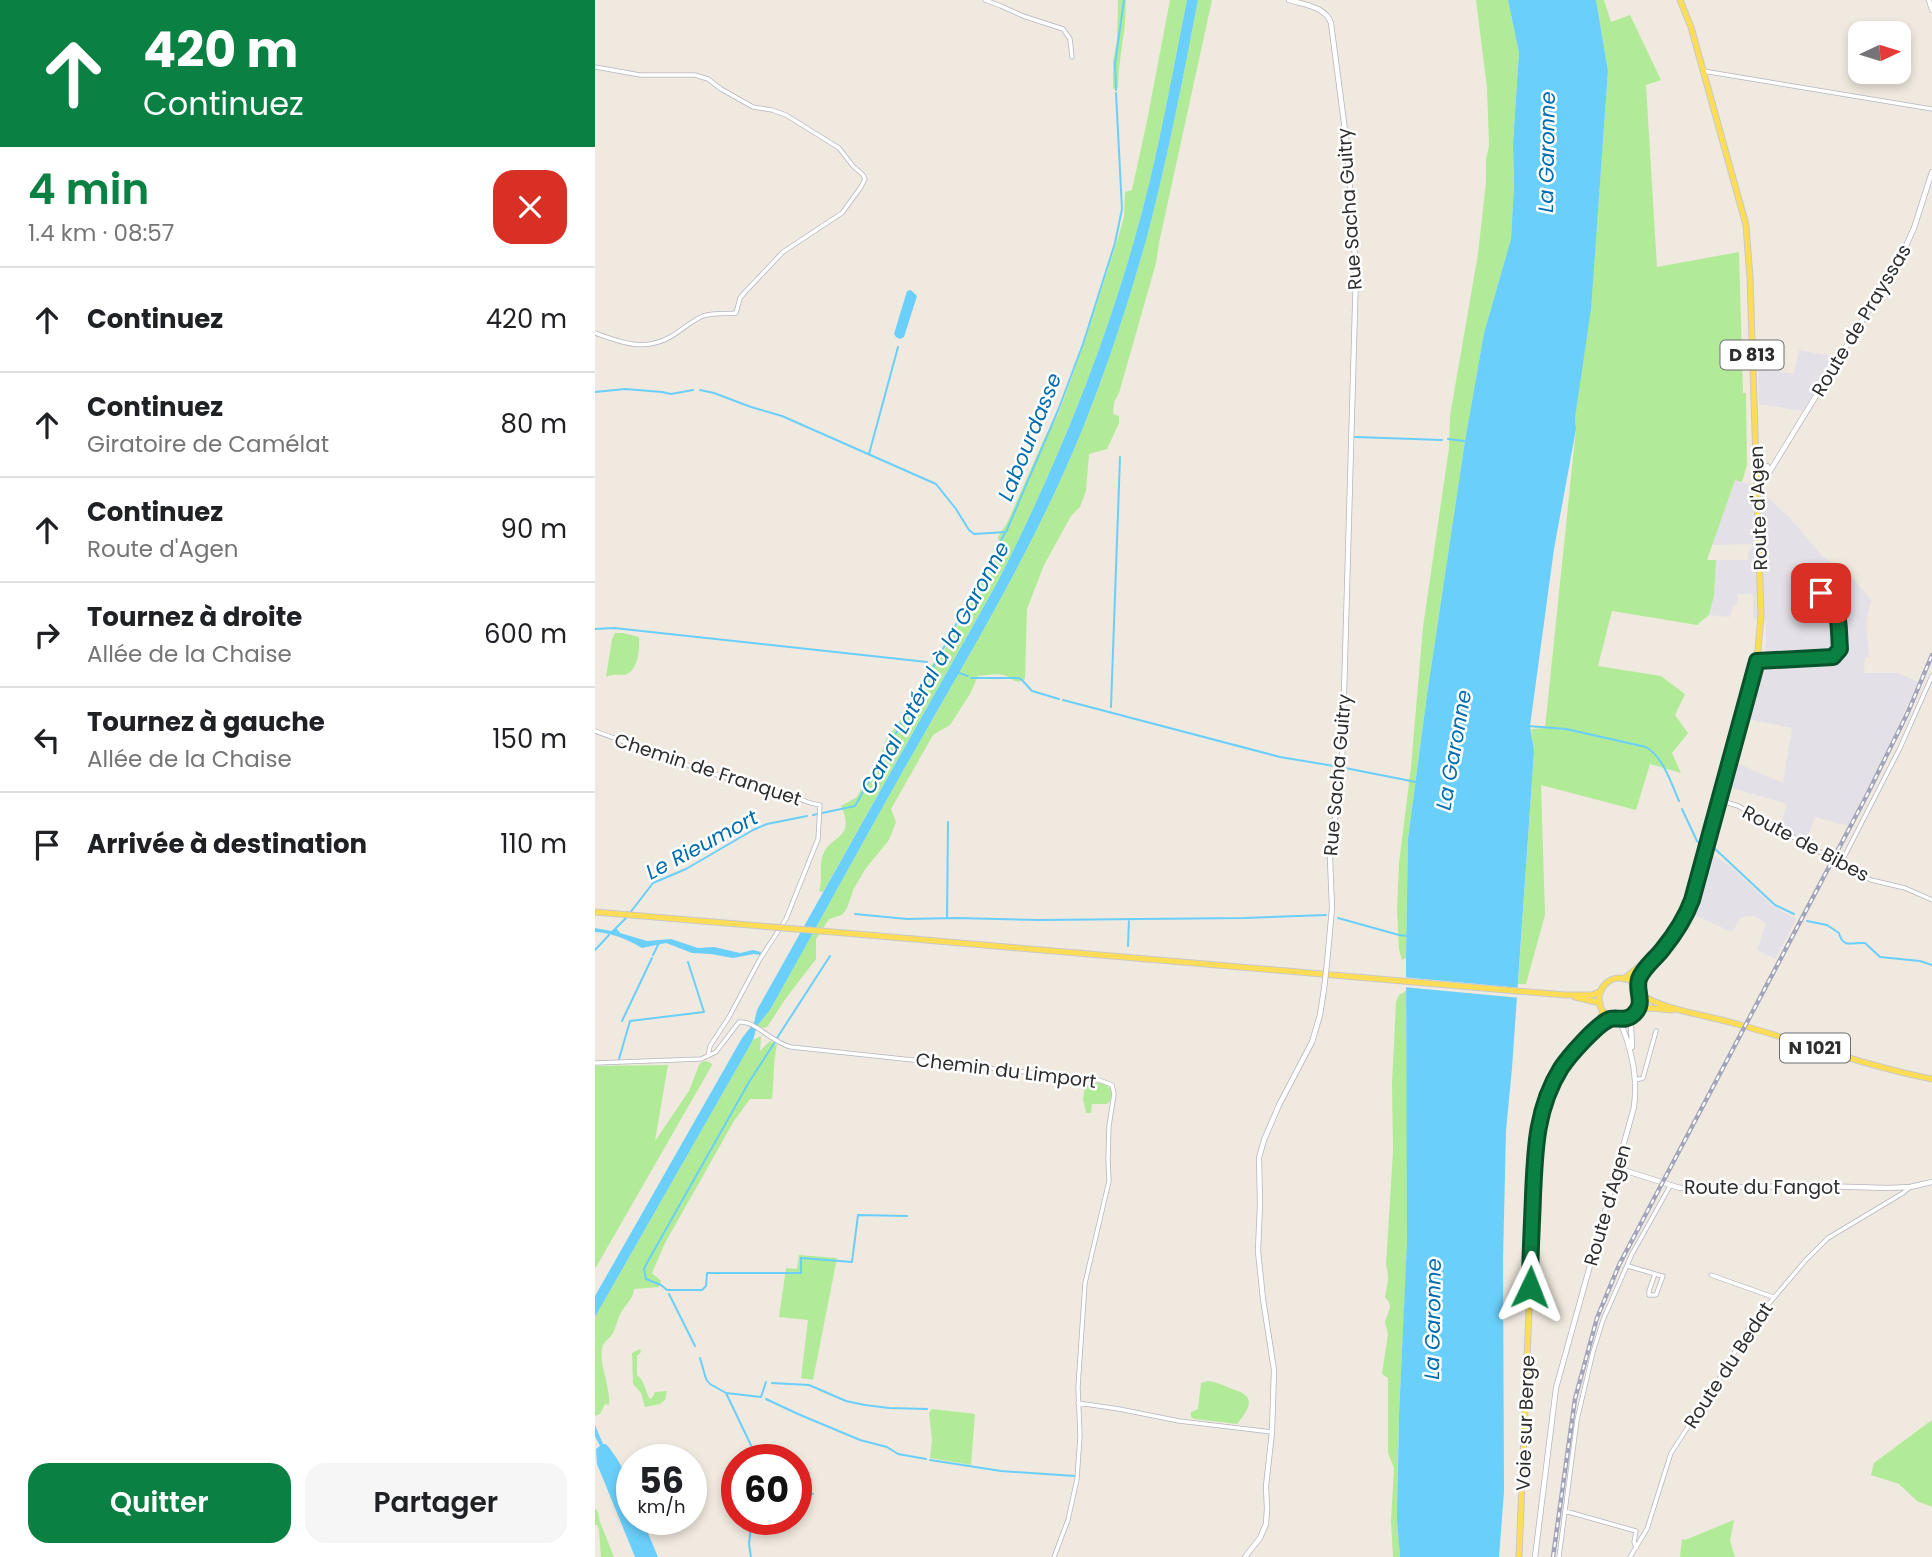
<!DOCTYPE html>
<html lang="fr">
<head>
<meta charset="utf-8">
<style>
	:root { --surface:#fff; --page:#f6f6f6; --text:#202124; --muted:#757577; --line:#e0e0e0; --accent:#0b8043 }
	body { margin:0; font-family:Poppins,sans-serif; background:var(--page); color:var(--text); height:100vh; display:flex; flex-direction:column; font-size:26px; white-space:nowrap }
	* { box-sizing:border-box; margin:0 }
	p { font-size:23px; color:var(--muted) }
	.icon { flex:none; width:38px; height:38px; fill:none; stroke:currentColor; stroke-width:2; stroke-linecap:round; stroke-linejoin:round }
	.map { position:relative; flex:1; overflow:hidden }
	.sheet { display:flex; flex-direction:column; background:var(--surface); width:595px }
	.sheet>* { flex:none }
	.top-card { background:#0b8043; color:#fff; overflow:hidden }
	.needle { width:46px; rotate:86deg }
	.buttons { position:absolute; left:1253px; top:21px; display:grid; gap:14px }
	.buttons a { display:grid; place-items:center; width:63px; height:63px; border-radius:14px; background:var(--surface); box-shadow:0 4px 10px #0003; font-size:35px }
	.speed { position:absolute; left:21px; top:1444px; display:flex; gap:14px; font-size:35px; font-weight:700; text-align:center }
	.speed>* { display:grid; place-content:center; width:91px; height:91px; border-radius:50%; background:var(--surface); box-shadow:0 4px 10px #0003; line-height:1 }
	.speed small { font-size:18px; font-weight:400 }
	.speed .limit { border:10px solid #d22; background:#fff; color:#111 }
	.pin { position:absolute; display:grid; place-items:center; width:60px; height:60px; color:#fff; margin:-30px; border-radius:14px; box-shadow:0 4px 10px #0006 }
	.me { position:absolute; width:77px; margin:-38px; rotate:2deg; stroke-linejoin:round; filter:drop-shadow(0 0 5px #0008) }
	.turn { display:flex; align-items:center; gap:24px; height:147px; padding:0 28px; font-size:32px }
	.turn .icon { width:91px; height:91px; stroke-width:2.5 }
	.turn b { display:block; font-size:49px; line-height:60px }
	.round { display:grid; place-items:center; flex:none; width:74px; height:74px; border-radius:21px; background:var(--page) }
	.head { display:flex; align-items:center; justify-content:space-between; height:119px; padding:0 28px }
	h1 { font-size:42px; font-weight:600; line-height:52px; color:var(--accent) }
	.button { display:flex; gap:14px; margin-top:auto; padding:14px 28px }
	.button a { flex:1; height:80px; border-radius:21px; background:var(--accent); color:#fff; font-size:28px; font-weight:600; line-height:80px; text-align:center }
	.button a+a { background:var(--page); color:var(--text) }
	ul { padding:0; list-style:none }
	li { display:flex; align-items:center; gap:21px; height:105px; padding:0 28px; border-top:2px solid var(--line) }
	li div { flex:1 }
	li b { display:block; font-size:26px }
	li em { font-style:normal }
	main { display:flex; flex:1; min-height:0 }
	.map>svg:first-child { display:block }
	.industrial { fill:#e3e0e8 }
	.green { fill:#b1eb97 }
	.water { fill:#6acffb }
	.pier { fill:#f0e9df }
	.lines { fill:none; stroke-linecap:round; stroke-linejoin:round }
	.stream { stroke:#6acffb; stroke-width:2 }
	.street-casing { stroke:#b3b5c2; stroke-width:5 }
	.secondary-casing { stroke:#b3b5c2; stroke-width:6 }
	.primary-casing { stroke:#c9c9c9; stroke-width:7 }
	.street { stroke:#fff; stroke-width:3.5 }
	.secondary { stroke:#fff; stroke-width:4.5 }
	.primary { stroke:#fedd56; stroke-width:5 }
	.rail-casing { stroke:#a1a4ba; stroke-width:4.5 }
	.rail { stroke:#fff; stroke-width:2; stroke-dasharray:5; stroke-linecap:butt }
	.secondary-bridge-casing { stroke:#b3b5c2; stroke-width:6; stroke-linecap:butt }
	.primary-bridge-casing { stroke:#c9c9c9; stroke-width:7; stroke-linecap:butt }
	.secondary-bridge { stroke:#fff; stroke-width:4.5 }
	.primary-bridge { stroke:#fedd56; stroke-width:5 }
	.route-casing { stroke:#07532c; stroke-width:18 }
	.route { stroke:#0b8043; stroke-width:12 }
	.labels { text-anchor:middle; stroke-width:5; stroke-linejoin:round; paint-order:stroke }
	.shield { fill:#fff; stroke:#6d6d6d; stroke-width:2 }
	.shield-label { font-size:18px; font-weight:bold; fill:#2e2e2e }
	.street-label { font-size:19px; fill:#2e2e2e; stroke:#fff }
	.water-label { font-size:21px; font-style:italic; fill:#006daf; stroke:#fff }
</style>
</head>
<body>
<main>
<section class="sheet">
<div class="top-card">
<div class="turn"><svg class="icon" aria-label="ahead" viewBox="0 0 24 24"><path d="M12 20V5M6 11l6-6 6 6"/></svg><div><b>420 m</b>Continuez</div></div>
</div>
<div class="head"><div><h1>4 min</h1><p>1.4 km · 08:57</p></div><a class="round" style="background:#d93025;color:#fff"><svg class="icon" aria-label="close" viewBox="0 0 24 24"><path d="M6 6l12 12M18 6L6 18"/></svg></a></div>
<ul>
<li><svg class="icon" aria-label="ahead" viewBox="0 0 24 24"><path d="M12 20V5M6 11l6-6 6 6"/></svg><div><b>Continuez</b></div><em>420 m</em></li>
<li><svg class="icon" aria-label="ahead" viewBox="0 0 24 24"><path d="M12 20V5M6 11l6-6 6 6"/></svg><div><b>Continuez</b><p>Giratoire de Camélat</p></div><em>80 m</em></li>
<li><svg class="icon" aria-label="ahead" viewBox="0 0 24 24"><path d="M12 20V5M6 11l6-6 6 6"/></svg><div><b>Continuez</b><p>Route d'Agen</p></div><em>90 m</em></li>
<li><svg class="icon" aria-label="right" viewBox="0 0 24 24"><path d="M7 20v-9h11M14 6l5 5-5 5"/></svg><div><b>Tournez à droite</b><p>Allée de la Chaise</p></div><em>600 m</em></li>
<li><svg class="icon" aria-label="left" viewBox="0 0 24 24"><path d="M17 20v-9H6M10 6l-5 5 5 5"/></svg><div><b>Tournez à gauche</b><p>Allée de la Chaise</p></div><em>150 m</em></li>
<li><svg class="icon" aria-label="arrive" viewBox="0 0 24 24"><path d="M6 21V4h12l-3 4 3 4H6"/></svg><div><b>Arrivée à destination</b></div><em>110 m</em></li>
</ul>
<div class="button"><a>Quitter</a><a>Partager</a></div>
</section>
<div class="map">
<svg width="1337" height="1557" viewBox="0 0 1337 1557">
	<rect width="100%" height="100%" fill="#f0e9df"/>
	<path class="industrial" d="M1204,350L1236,356V364L1208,411L1164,404L1163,368L1199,374Z
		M1140,479L1155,484L1167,492L1196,519L1227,556L1255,575L1276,600L1271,622L1274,657L1270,658L1269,673H1303L1323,682L1288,758L1253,826L1220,817L1211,841L1184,828L1192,804L1134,787L1141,763L1188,783L1197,728L1153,719L1170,657L1171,638V621L1158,619V594H1143L1142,605H1138L1135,617L1114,615L1119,596L1121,560H1153V554L1157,548V544L1117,545Z
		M1117,854L1136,867L1178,906L1201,919L1180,959L1162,950L1171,923L1159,916L1146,917L1137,932L1100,915Z"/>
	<path class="green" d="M523,0H531L530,24L524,68L523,88L518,89V61L522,40Z
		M575,0H592C578,69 566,139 548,208C514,338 463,463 402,583L228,892L224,891C228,880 224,869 227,858C233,834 262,841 246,806L262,797L286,754L292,737L302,725L336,665L345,658L400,556L404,543L403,537L412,523L450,437L463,415L489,344L524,235L529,216L530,192L537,190L552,121Z
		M603,0H617L564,243L561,263L524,393L519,402L518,414L524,416V423L512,449L494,454L491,491L485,507L476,516L449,565L432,609L430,679C418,686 419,677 408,675C401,673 391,675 383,676L375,694L355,725L338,735L296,809L301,822L294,840L271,868L259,888L252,908L247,915L234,919L221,939V959L191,998L172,1027L169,1028L162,1026L175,1010C217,936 257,861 299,787C365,669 437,554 488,428C513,365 535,299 553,233C573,157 588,78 603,0Z
		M881,0H913L924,53L918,143L919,185L916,239L889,333L870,441L832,695L813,839L811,958L807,960L804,949L802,910L804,863L816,767L828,627L854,448L855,416L883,254L891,182V159L894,146L892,88Z
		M1001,0H1009L1016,22L1035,15L1066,80L1051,85L1062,267L1144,252L1148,393H1151L1152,465L1147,482L1140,480L1112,560H1121L1119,596L1114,615L1102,625L1017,611L1003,666L1066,676L1090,694L1080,715L1093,733L1077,753L1086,773L1055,764L1041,810L946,785L950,915L931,984H923L939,751L936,729L950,728L981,429L980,418L1002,222L1013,71Z
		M20,633H28L44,637C45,648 43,673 29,675C22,675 18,674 11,677L17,639Z
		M811,991C811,1075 814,1159 812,1242C809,1347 798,1452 805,1557H798L796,1521L799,1468L793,1453V1378L787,1374L793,1334L790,1322L795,1308L794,1302L790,1297C792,1283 795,1280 791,1265L798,1151L797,1084L801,1002L804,995Z
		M166,1036L165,1051L175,1041L182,1045C178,1063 179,1080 177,1099H155L139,1121L70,1243L57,1273L66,1281L64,1287L39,1289C38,1298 34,1301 29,1308C23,1315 22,1325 18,1333C16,1337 11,1340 8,1345C2,1362 16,1386 14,1405L10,1404L5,1414L0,1416V1317L158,1040Z
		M111,1061L116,1063L117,1065L0,1269V1066L73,1065L60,1141L94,1091L104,1065L107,1062Z
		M495,1082L510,1084L517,1090L515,1101L512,1104H497L496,1113H491L488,1099L490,1087Z
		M204,1255L242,1258L218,1380L206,1378L213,1320L184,1317L191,1268L202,1269Z
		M45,1349L46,1352L42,1356V1375C50,1381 50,1391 55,1399L57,1398L60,1392L72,1391L70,1400L65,1404L50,1407L46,1393L38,1384L37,1353Z
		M613,1381C623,1382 631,1387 640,1390C663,1397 653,1410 642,1424L599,1419L596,1417V1412L603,1409L606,1383Z
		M337,1409L380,1414L376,1465L335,1458L337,1440L334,1413Z
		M1337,1420V1507L1322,1501L1304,1484L1276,1475L1279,1463Z
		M0,1508L3,1512L5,1522L19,1557H6L4,1529L2,1525H0Z
		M1139,1520L1135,1541L1140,1557H1085L1087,1539L1090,1540Z"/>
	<path class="water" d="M592,0H603C588,78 573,157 553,233C535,299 513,365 488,428C437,554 365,669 299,787C257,861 217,936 175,1010L162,1026L158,1040L0,1317V1296L147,1038L159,1023L162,1010L402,583C463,463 514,338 548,208C566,139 578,69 592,0Z
		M913,0H1001L1013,71L996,309L980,418L981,429L959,549L935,726L939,751L917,1068L911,1131L908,1259L909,1492L904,1557H805L802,1518L804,1415L812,1242L811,958L813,839L832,695L870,441L889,333L916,239L919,185L918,143L924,53Z
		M316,290L322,296L309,337L305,339L301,337L299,334L312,291Z
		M0,928L16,931L22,929L25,933L52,941L76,939L103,948L119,947L145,953L158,950L166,952L165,955L159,954L138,958L116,954L97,953L71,943L47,948C31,939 18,933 0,932Z
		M0,1425L8,1444H11C32,1469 37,1488 37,1519H47L63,1557H40L2,1464L1,1449L5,1446L0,1436Z"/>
	<path class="pier" d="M807,977L926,988V998L808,987Z"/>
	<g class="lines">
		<path class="stream" d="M521,90L520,64L529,0
			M105,390L119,393L156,407L187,416L341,484L361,509L374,530L379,534L411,532L464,408L488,344L520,243L527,209L521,93
			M0,392L30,389L67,392L76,394L98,390
			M760,437L847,440
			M853,439L869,441
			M274,454L303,347
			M0,629L19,628L332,662
			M364,673L373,676
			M376,678H423L426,679L437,691L464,699
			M468,700L685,757L745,767
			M516,707L525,457
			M933,726L971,729L1051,747C1069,758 1076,783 1084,801
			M750,768L821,782
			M1087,809L1102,841L1106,844
			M218,815L260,806L341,662L410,533
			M1118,847L1180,905L1199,914
			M260,914L312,919L361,918L444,920L649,918L731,915
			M352,918L353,822
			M743,918L804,935L813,936
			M1212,921L1232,925L1244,933C1248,949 1257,942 1270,943L1285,957L1325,961L1337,965
			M18,931L31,918L58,883L91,869L158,830L172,824L212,816
			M533,946L534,919
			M0,950L14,935
			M58,955L64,943
			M27,1021L57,958
			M182,1038L235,956
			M180,1042L154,1082L53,1261L49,1269L51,1279L66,1285L72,1290H107L111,1286L112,1273H206V1258L257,1262L263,1215L312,1216
			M24,1059L35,1021L109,1012L93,962
			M74,1294L100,1346
			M105,1358L111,1379L115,1384L131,1393L163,1460
			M177,1383L214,1385L251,1401L270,1405L294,1408L332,1409
			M131,1393L166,1397L171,1382
			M171,1399L203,1414L265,1440L292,1447L303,1454L331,1459
			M335,1460L406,1471L480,1476
			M201,1490L218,1494
			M156,1557L154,1544L157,1519"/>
		<defs>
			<path id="street" d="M390,0L406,6L428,16L468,29L475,39L477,57
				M0,67L45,75H100L113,79L126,89L158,107L177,110L191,115L244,148L258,166L268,175L270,179L266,187L247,213L188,252L151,291L145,298L141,313C130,314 118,313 108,316C96,321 86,331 75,337C49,352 25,342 0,333
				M1108,71L1337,109
				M1162,661L1238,657L1245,649C1243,625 1247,589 1213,592
				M0,731C62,754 125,779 190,794C202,797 213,804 225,805L223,839L191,919L165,959L134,1017L115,1046L113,1056
				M1124,800L1143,806L1266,875L1276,880L1310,888L1337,900
				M1246,863L1305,748L1337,676
				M0,1063L106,1059L121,1052L144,1022C160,1020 177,1043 196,1047L504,1080L517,1085L519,1094L514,1126L513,1159L514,1181L490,1283L483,1387L485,1436L482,1479L473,1520L459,1557
				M1041,1080L1048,1078L1061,1031
				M1033,1266L1067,1276H1068L1061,1295H1054V1291L1060,1274
				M1116,1275L1178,1297
				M483,1403L524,1409L584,1421L677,1432
				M970,1511L1041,1531L1039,1542L1041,1548
				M964,1557L982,1420L998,1352L1008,1320L1037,1254L1075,1186
				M1035,1557L1052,1529L1076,1453L1123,1381L1155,1326L1210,1261L1233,1238L1308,1193L1315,1187"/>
			<path id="secondary" d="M694,0C709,5 730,6 736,23L752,146L761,272L747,764L735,859L737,908L732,963
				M1334,0L1337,10
				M1162,469L1172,466L1175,471L1169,479L1162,483
				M1175,471L1306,257L1319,228L1337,172
				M1037,1047L1036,1025L1037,1016
				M1022,1168L1085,1188L1224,1186L1293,1188L1315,1187L1337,1182
				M650,1557L665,1538L671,1524L672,1509L671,1486L677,1432L679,1370L668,1299L663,1251L665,1203L664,1158L669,1140L684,1105L717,1042L725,1015L729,989
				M940,1557L961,1388L1039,1107C1042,1082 1039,1063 1032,1040C1029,1032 1028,1025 1022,1020"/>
			<path id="primary" d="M0,912L177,927
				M250,933L970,995H997L1006,991
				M1004 999a21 21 0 1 1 42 0a21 21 0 1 1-42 0Z
				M1029,979L1059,954
				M1043,989C1047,963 1082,938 1093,909L1156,688L1162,661L1166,615L1155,278L1151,225L1096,27L1085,0
				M1045,994C1071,1011 1112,1015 1142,1024C1207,1042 1270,1066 1337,1079
				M980,997L1005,1003
				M1042,1010L1055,1008L1077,1010
				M994,1036L1017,1018
				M924,1557L941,1137C950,1087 974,1058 1005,1019L1008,1011"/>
		</defs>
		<use href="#street" class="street-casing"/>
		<use href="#secondary" class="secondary-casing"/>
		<use href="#primary" class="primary-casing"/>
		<use href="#street" class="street"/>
		<use href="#secondary" class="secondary"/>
		<use href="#primary" class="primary"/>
		<defs>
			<path id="rail" d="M958,1557L980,1399L1002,1318L1024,1265L1273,793L1313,712L1337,655"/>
		</defs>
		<use href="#rail" class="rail-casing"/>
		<use href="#rail" class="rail"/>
		<defs>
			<path id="secondary-bridge" d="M729,989L732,963"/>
			<path id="primary-bridge" d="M177,927L250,933"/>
		</defs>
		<use href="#secondary-bridge" class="secondary-bridge-casing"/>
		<use href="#primary-bridge" class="primary-bridge-casing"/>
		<use href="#secondary-bridge" class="secondary-bridge"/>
		<use href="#primary-bridge" class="primary-bridge"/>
	</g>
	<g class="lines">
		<defs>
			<path id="route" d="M935,1287C935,1256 937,1226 938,1196C940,1150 941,1108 966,1068C974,1056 1002,1024 1015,1019C1023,1017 1031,1022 1039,1014C1051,1003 1040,991 1044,979C1048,968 1060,959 1067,950C1080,934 1090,919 1097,900L1162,661L1238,657L1245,649C1243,626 1247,606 1226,593"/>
		</defs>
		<use href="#route" class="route-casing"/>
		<use href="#route" class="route"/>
	</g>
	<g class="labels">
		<g class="shield">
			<rect x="1125.5" y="340.5" width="63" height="29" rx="5"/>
			<rect x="1185" y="1033.5" width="70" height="29" rx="5"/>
		</g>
		<g class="shield-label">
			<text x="1157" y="361">D 813</text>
			<text x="1220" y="1054">N 1021</text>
		</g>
		<g class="street-label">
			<text transform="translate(754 209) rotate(-94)" y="7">Rue Sacha Guitry</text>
			<text transform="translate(1266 320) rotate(-59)" y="7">Route de Prayssas</text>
			<text transform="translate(1163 508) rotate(-92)" y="7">Route d'Agen</text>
			<text transform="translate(113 769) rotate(18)" y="7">Chemin de Franquet</text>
			<text transform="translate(742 775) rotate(-85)" y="7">Rue Sacha Guitry</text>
			<text transform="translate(1211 843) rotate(28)" y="7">Route de Bibes</text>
			<text transform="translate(411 1070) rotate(7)" y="7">Chemin du Limport</text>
			<text x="1167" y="1194">Route du Fangot</text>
			<text transform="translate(1012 1205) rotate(-74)" y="7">Route d'Agen</text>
			<text transform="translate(1133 1365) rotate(-57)" y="7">Route du Bedat</text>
			<text transform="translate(930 1423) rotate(-88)" y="7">Voie sur Berge</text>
		</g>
		<g class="water-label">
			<text transform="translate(952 152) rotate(-89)" y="7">La Garonne</text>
			<text transform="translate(435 437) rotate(-68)" y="7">Labourdasse</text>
			<text transform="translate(340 668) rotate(-61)" y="7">Canal Latéral à la Garonne</text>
			<text transform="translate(859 750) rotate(-80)" y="7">La Garonne</text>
			<text transform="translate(107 845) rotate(-28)" y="7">Le Rieumort</text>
			<text transform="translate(838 1319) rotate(-89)" y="7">La Garonne</text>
		</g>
	</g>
</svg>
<div class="buttons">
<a><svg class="needle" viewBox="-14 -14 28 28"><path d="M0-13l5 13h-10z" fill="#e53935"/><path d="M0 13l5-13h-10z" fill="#757577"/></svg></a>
</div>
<div class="speed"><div>56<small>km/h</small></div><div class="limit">60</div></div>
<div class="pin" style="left:1226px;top:593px;background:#d93025"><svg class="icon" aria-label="arrive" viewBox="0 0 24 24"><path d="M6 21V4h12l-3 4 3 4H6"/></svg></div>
<svg class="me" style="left:935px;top:1287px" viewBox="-20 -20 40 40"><path d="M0-17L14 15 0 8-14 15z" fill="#0b8043" stroke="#fff" stroke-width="4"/></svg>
</div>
</main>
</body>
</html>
